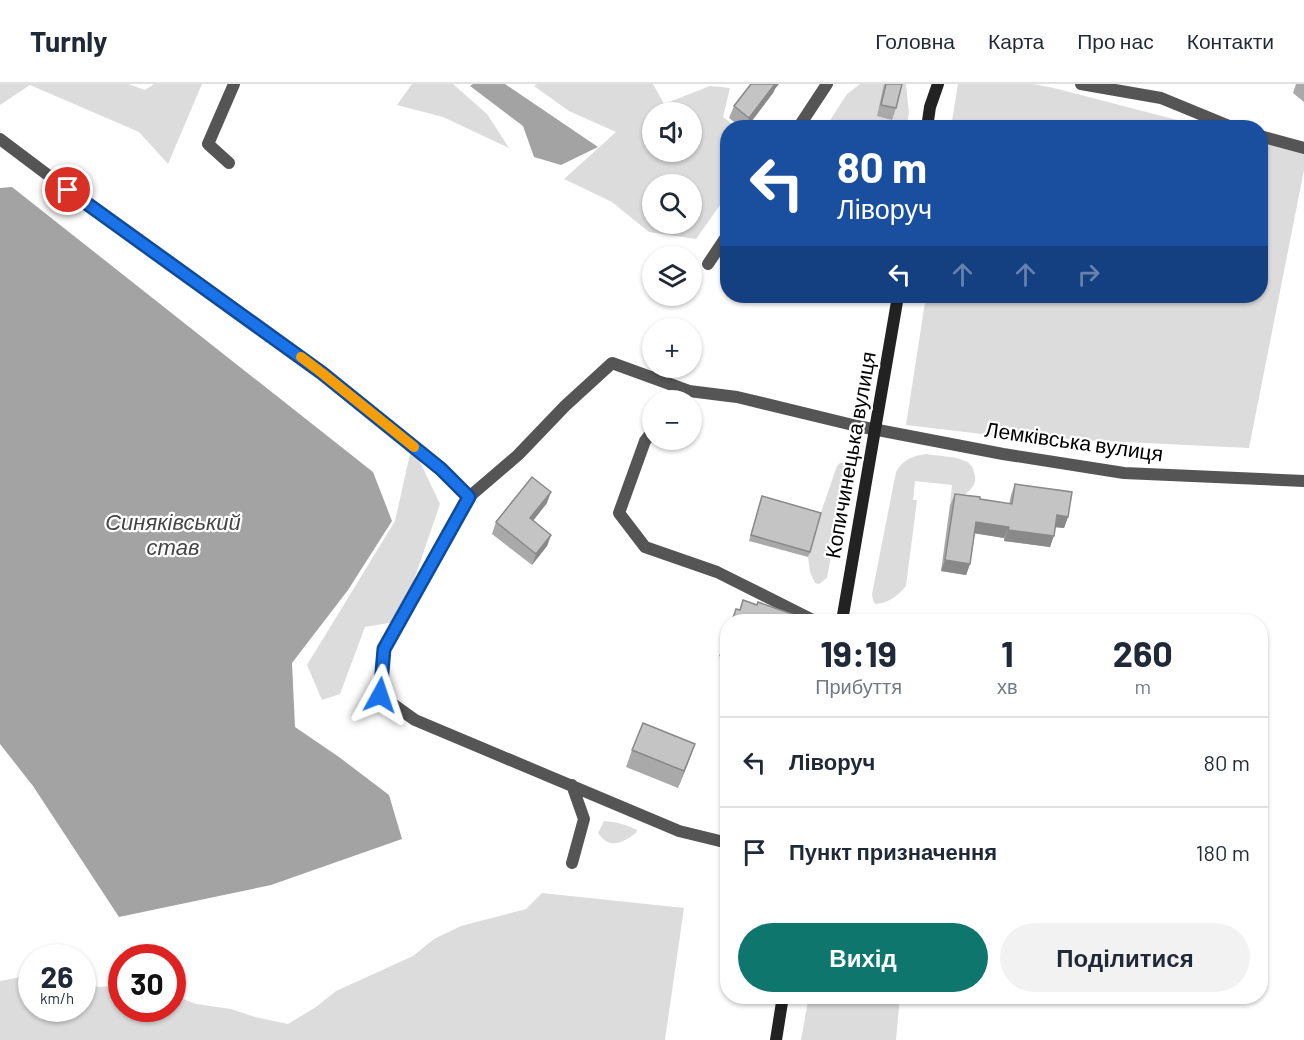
<!DOCTYPE html>
<html lang="uk">
<head>
<meta charset="utf-8">
<style>
	:root { --surface:#fff; --page:#f2f2f3; --text:#1f2937; --muted:#747a83; --line:#e0e1e3; --accent:#0f766e }
	body { margin:0; font-family:Barlow,sans-serif; background:var(--page); color:var(--text); height:100vh; display:flex; flex-direction:column; font-size:22px; white-space:nowrap }
	* { box-sizing:border-box; margin:0 }
	p { font-size:20px; color:var(--muted) }
	.icon { flex:none; width:33px; height:33px; fill:none; stroke:currentColor; stroke-width:2; stroke-linecap:round; stroke-linejoin:round }
	.map { position:relative; flex:1; overflow:hidden }
	.drawer { position:absolute; left:720px; top:530px; width:548px; height:390px; display:flex; flex-direction:column; background:var(--surface); border-radius:24px; box-shadow:0 2px 4px #0004 }
	.drawer>* { flex:none }
	.top-card { position:absolute; left:720px; top:36px; width:548px; height:183px; border-radius:24px; box-shadow:0 2px 4px #0004; background:#1a4fa0; color:#fff; overflow:hidden }
	.buttons { position:absolute; left:642px; top:18px; display:grid; gap:12px }
	.buttons a { display:grid; place-items:center; width:60px; height:60px; border-radius:50%; background:var(--surface); box-shadow:0 2px 4px #0004; font-size:30px }
	.speed { position:absolute; left:18px; top:860px; display:flex; gap:12px; font-size:30px; font-weight:700; text-align:center }
	.speed>* { display:grid; place-content:center; width:78px; height:78px; border-radius:50%; background:var(--surface); box-shadow:0 2px 4px #0004; line-height:1 }
	.speed small { font-size:15px; font-weight:400 }
	.speed .limit { border:9px solid #d22; background:#fff; color:#111 }
	.pin { position:absolute; display:grid; place-items:center; width:51px; height:51px; color:#fff; margin:-26px; border:3px solid #fff; border-radius:50%; box-shadow:0 2px 6px #0007 }
	.me { position:absolute; width:66px; margin:-33px; rotate:5deg; stroke-linejoin:round; filter:drop-shadow(0 0 4px #0008) }
	.turn { display:flex; align-items:center; gap:21px; height:126px; padding:0 18px; font-size:27px }
	.turn .icon { width:78px; height:78px; stroke-width:2.5 }
	.turn b { display:block; font-size:42px; line-height:51px }
	.lanes { display:flex; align-items:center; height:57px; padding:0 18px; background:#0003; justify-content:center; gap:30px; direction:ltr }
	.lanes .off { opacity:.35 }
	.eta { display:flex; justify-content:space-evenly; align-items:center; height:102px; text-align:center }
	.eta b { font-size:36px; font-weight:700; line-height:42px }
	.cta { display:flex; gap:12px; margin-top:auto; padding:12px 18px }
	.cta a { flex:1; height:69px; border-radius:36px; background:var(--accent); color:#fff; font-size:24px; font-weight:700; line-height:69px; text-align:center }
	.cta a+a { background:var(--page); color:var(--text) }
	ul { padding:0; list-style:none }
	li { display:flex; align-items:center; gap:18px; height:90px; padding:0 18px; border-top:2px solid var(--line) }
	li div { flex:1 }
	li b { display:block; font-size:22px }
	li em { font-style:normal }
	header { display:flex; align-items:center; gap:36px; box-sizing:border-box; height:84px; padding:0 30px; background:var(--surface); border-bottom:2px solid var(--line) }
	header strong { font-size:28px }
	nav { display:flex; gap:33px; margin-inline-start:auto; font-size:21px }
	.map>svg:first-child { display:block }
	.green { fill:#dcdcdc; fill-rule:evenodd }
	.water { fill:#a3a3a3 }
	.lines { fill:none; stroke-linecap:round; stroke-linejoin:round }
	.street { stroke:#555; stroke-width:12 }
	.secondary { stroke:#222; stroke-width:12 }
	.wall { fill:#a9a9a9 }
	.shaded-wall { fill:#898989 }
	.building { fill:#c4c4c4; stroke:#898989; stroke-width:1.5 }
	.route-casing { stroke:#114b97; stroke-width:15 }
	.route { stroke:#1a73e8; stroke-width:10 }
	.slow { stroke:#f59e0b; stroke-width:10 }
	.labels { text-anchor:middle; stroke-width:4.5; stroke-linejoin:round; paint-order:stroke }
	.street-label { font-size:21px; fill:#000; stroke:#fff }
	.water-label { font-size:22px; font-style:italic; fill:#444; stroke:#fff }
</style>
</head>
<body>
<header>
<strong>Turnly</strong>
<nav><a>Головна</a><a>Карта</a><a>Про нас</a><a>Контакти</a></nav>
</header>
<div class="map">
<svg width="1304" height="956" viewBox="0 0 1304 956">
	<rect width="100%" height="100%" fill="#fff"/>
	<path class="green" d="M0,0H128L145,6L154,0H202L168,80L139,48L30,1L0,21Z
		M412,0H453L487,30L509,64L443,33L397,21Z
		M537,0H653L664,20L710,2L730,4L723,33L736,43L728,44L727,111L696,155L649,148L612,118L564,95L616,48L569,27L534,2ZM652,28H692V68H652ZM652,100H692V140H652Z
		M860,0H906L909,29L906,43L825,44L847,10Z
		M958,0H1033L1054,4L1204,43H951Z
		M1260,58L1304,70V86L1249,364L999,352L906,341L926,212H1260Z
		M412,361L440,420L400,537L365,543L340,610L322,616L307,581L395,437Z
		M926,370C938,372 954,372 965,377C970,379 973,383 974,388C980,404 963,412 950,419L952,401L915,397L913,416H917L906,502C899,511 887,520 875,520L873,516L872,510L896,388C903,375 913,372 926,370Z
		M840,379H845L848,383L827,494L819,500L815,499L810,488L808,473L819,434L837,382Z
		M604,737C616,738 626,740 637,746L636,749C622,759 610,766 598,749Z
		M542,809L684,824L665,956H0V897L26,892L31,893L32,924H82L83,900L99,903L121,901L122,924H172L173,911L196,920L231,925L255,933L288,940L316,923L336,907L413,872L434,855L461,842L526,825Z
		M809,912H900L896,956H801Z"/>
	<path class="water" d="M473,0H505L598,63L561,81L534,73L523,42L470,2Z
		M12,103L373,388L392,437L348,506L292,579L295,643L339,673L389,711L402,755L271,801L119,833L33,702L0,660V104Z"/>
	<g class="lines">
		<path class="street" d="M1081,0L1161,14L1234,44
			M798,44L827,0
			M1260,52L1304,64
			M0,55L85,119L322,289L441,385L469,413L384,565L380,611L415,636L484,665L679,747L728,759
			M229,79L208,60L234,0
			M708,180L728,150
			M652,348L645,357L619,429L645,463L717,488L815,537
			M469,413L518,371L565,322L612,279L689,307L737,313L857,342L1003,370L1124,389L1304,397
			M572,779L584,735L572,701"/>
		<path class="secondary" d="M927,44L930,23L938,0
			M842,537L898,212
			M776,956L783,912"/>
	</g>
	<path class="wall" d="M884,0H902L896,24L892,36L877,32Z
		M1296,0H1304V18L1293,9Z
		M775,5L773,9L747,44H742L729,34L734,22Z
		M1015,400L1068,433L1064,444L1055,443L1050,463L1004,457V454L975,449L970,480L966,491L941,487L950,421L955,410L980,415L1009,420L1011,411Z
		M760,418L810,468L808,473L749,457Z
		M547,419L533,436L551,451L547,462L532,481L492,450L496,438Z
		M728,549V575L719,572Z
		M695,660L678,704L626,683L632,666Z"/>
	<path class="shaded-wall" d="M775,0H779L775,5L773,9L746,44L749,34Z
		M551,408L547,419L526,446L530,434Z
		M1057,431L1068,433L1064,444L1053,443Z
		M976,438L1009,443L1004,454L972,449Z
		M1008,446L1054,452L1050,463L1004,457Z
		M551,451L547,462L532,481L536,470Z
		M945,476L970,480L966,491L941,487Z
		M695,660L689,677L678,704L684,687Z"/>
	<path class="building" d="M751,0H775L749,34L734,22Z
		M886,0H902L896,24L881,21Z
		M532,393L551,408L530,434L551,451L536,470L496,438Z
		M1015,400L1072,408L1068,433L1057,431L1054,452L1008,446L1009,443L976,438L970,480L945,476L955,410L980,413V415L1012,420Z
		M762,412L821,429L810,468L751,451Z
		M743,516L757,521L758,518L803,534L802,537H732L736,525L740,526Z
		M643,639L695,660L684,687L632,666Z"/>
	<g class="lines">
		<defs>
			<path id="route" d="M68,106L322,289L441,385L469,413L384,565L380,611"/>
		</defs>
		<use href="#route" class="route-casing"/>
		<use href="#route" class="route"/>
		<path class="slow" d="M301,273L322,289L414,363"/>
	</g>
	<g class="labels">
		<g class="street-label">
			<text transform="translate(1074 358) rotate(8)" y="7">Лемківська вулиця</text>
			<text transform="translate(851 371) rotate(-80)" y="7">Копичинецька вулиця</text>
		</g>
		<g class="water-label">
			<text x="173" y="446">Синяківський<tspan x="173" dy="25">став</tspan></text>
		</g>
	</g>
</svg>
<div class="buttons">
<a><svg class="icon" aria-label="sound" viewBox="0 0 24 24"><path d="M4 9h4l5-4v14l-5-4H4zM17 9q2 3 0 6"/></svg></a>
<a><svg class="icon" aria-label="search" viewBox="0 0 24 24"><circle cx="10" cy="10" r="6"/><path d="M15 15l6 6"/></svg></a>
<a><svg class="icon" aria-label="layers" viewBox="0 0 24 24"><path d="M12 4l9 5-9 5-9-5zM3 14l9 5 9-5"/></svg></a>
<a>+</a>
<a>−</a>
</div>
<div class="speed"><div>26<small>km/h</small></div><div class="limit">30</div></div>
<div class="pin" style="left:68px;top:106px;background:#d93025"><svg class="icon" aria-label="arrive" viewBox="0 0 24 24"><path d="M6 21V4h12l-3 4 3 4H6"/></svg></div>
<svg class="me" style="left:380px;top:611px" viewBox="-20 -20 40 40"><path d="M0-17L14 15 0 8-14 15z" fill="#1a73e8" stroke="#fff" stroke-width="4"/></svg>
<div class="top-card">
<div class="turn"><svg class="icon" aria-label="left" viewBox="0 0 24 24"><path d="M17 20v-9H6M10 6l-5 5 5 5"/></svg><div><b>80 m</b>Ліворуч</div></div>
<div class="lanes"><svg class="icon" aria-label="left" viewBox="0 0 24 24"><path d="M17 20v-9H6M10 6l-5 5 5 5"/></svg><svg class="icon off" aria-label="ahead" viewBox="0 0 24 24"><path d="M12 20V5M6 11l6-6 6 6"/></svg><svg class="icon off" aria-label="ahead" viewBox="0 0 24 24"><path d="M12 20V5M6 11l6-6 6 6"/></svg><svg class="icon off" aria-label="right" viewBox="0 0 24 24"><path d="M7 20v-9h11M14 6l5 5-5 5"/></svg></div>
</div>
<section class="drawer">
<div class="eta">
<div><b>19:19</b><p>Прибуття</p></div>
<div><b>1</b><p>хв</p></div>
<div><b>260</b><p>m</p></div>
</div>
<ul>
<li><svg class="icon" aria-label="left" viewBox="0 0 24 24"><path d="M17 20v-9H6M10 6l-5 5 5 5"/></svg><div><b>Ліворуч</b></div><em>80 m</em></li>
<li><svg class="icon" aria-label="arrive" viewBox="0 0 24 24"><path d="M6 21V4h12l-3 4 3 4H6"/></svg><div><b>Пункт призначення</b></div><em>180 m</em></li>
</ul>
<div class="cta"><a>Вихід</a><a>Поділитися</a></div>
</section>
</div>
</body>
</html>
